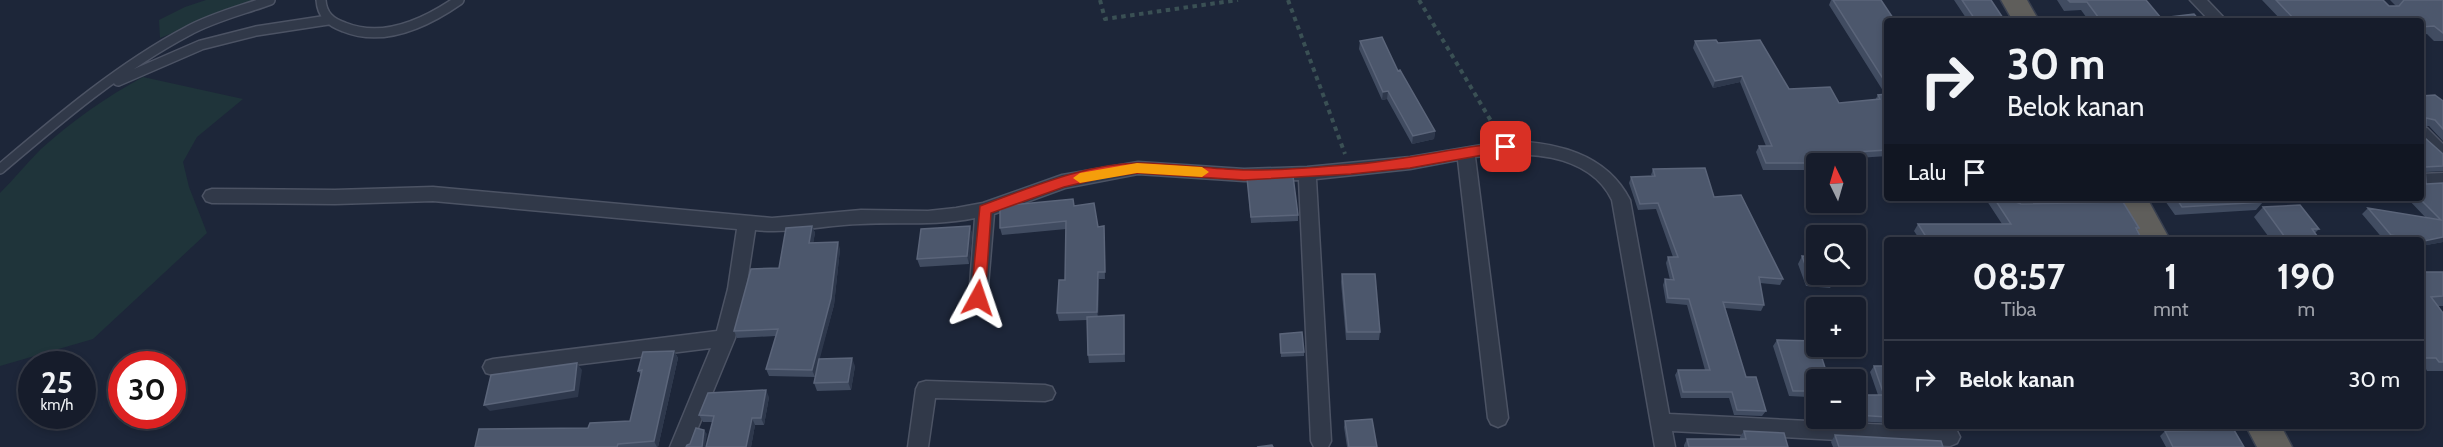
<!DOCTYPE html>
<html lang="id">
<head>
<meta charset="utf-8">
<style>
	:root { --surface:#161c2b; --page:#232937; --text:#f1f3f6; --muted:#9ea1a9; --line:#353a47 }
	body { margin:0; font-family:Cabin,sans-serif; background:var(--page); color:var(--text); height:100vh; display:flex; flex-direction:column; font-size:22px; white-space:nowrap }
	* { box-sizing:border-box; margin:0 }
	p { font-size:20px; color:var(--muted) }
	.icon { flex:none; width:33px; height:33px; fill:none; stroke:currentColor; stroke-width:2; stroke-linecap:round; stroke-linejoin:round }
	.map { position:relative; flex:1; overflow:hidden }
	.side { position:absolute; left:1884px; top:237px; width:540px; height:192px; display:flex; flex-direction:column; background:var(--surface); border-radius:6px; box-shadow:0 3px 9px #0003,0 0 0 2px var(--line) }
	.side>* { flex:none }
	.top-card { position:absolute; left:1884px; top:18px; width:540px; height:183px; border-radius:6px; box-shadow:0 3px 9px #0003,0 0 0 2px var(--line); background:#161c2b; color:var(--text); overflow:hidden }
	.needle { width:39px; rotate:355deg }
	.buttons { position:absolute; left:1806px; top:153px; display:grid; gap:12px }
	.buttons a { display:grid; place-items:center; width:60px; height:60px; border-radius:6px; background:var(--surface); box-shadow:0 3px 9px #0003,0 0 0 2px var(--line); font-size:30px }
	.speed { position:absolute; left:18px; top:351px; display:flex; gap:12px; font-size:30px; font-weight:700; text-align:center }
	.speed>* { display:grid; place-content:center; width:78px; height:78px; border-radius:50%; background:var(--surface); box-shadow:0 3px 9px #0003,0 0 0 2px var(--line); line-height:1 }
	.speed small { font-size:15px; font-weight:400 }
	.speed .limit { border:9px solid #d22; background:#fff; color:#111 }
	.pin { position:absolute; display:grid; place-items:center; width:51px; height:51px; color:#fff; margin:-26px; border-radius:12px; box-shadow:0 3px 9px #0006 }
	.me { position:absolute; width:66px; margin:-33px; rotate:5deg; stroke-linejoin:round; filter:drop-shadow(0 0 4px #0008) }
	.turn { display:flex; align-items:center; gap:21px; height:126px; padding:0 24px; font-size:27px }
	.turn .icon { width:78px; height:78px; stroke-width:2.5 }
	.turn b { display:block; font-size:42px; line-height:51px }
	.then { display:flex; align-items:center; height:57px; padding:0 24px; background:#0003; gap:12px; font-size:22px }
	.eta { display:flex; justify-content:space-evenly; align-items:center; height:102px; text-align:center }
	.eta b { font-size:36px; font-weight:700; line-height:42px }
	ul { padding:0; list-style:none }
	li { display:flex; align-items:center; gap:18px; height:78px; padding:0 24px; border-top:2px solid var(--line) }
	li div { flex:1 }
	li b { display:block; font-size:22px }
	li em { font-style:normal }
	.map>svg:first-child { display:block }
	.green { fill:#1f343a }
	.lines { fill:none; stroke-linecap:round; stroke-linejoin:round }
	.service-casing { stroke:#4c5364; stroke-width:12 }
	.minor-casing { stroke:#4c5364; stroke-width:3 }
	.trunk-casing { stroke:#394050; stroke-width:3 }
	.path { stroke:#3a5054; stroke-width:4; stroke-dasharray:4.5 4.5; stroke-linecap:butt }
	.service { stroke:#313949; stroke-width:9 }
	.minor { fill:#313949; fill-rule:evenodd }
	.trunk { fill:#5f5e5b; fill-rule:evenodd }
	.wall { fill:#414c61 }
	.shaded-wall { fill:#2e384c }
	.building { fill:#4c576c; stroke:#5b657a; stroke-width:1.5 }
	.route { fill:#d93025; stroke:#8d1f18; stroke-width:1.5 }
	.slow { fill:#f59e0b }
</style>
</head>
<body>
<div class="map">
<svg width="2443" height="447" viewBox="0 0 2443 447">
	<rect width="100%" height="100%" fill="#1d2639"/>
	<path class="green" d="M206,0H257L160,38L159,20L185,7Z
		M143,77L243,99L197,137L183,162L189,187L207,233L93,339L0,366V193C14,179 27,163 41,149C72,121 106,97 143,77Z"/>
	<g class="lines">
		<defs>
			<path id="service" d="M321,0C322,15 330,22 344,27C383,43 426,23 459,0
				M118,81L201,45L256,31L328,20
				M0,169C59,119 120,67 188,31C213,17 243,10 270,0"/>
			<path id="minor" d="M2190,0H2207L2227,21H2210Z
				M2421,126L2427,128L2443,144V160L2437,158L2421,142Z
				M1506,141C1555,142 1606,153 1630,200L1669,414L1950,428L1957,431L1960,437L1957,443L1950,446L1672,431L1675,447H1655L1612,200C1588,151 1521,151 1475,157L1508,418L1505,424L1498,427L1491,424L1488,418L1458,160L1410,169L1316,179L1331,441L1328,447H1314L1311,441L1299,180L1244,181L1138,174L1065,188L994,214L987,298L985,303L978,306L971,303L969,298L975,218C935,226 901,222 860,224C825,225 790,234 755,230L746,289L735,338L690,447H670L711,348L493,375L486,373L483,367L486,361L493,359L717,331L728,289L737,229L433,201L335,204L212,203L206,201L203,196L206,191L212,189L335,190L433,187L772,218L861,210L928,211L956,208L983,203L1062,175L1138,162L1244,169L1307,167L1410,157Z
				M2443,173V187L2421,188V174Z
				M2009,198H2141L2142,199L2139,204L2133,206L2016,208L2010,206L2007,201Z
				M926,381L1045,385L1052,387L1055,393L1052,399L1045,401L935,398L928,447H908L916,389L919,383Z"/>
			<path id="trunk" d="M2001,0H2027L2039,21H2013Z
				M2117,198H2147L2170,240H2140Z
				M2246,426H2281L2292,447H2257Z"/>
		</defs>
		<use href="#service" class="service-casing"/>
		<use href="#minor" class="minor-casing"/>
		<use href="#trunk" class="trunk-casing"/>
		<path class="path" d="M1100,0L1105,19L1238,0
			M1288,0L1345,154
			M1419,0L1497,131"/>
		<use href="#service" class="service"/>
		<use href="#minor" class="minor"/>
		<use href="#trunk" class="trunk"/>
	</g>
	<path class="wall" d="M1831,0H1881L1887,21V156L1858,158L1860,163L1856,170V164H1816V170H1763L1756,152L1759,146H1766L1740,82L1713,88L1693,48L1695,41L1718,43L1789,89L1839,103L1875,100L1878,95L1885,94L1829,5Z
		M1954,0H1991L2005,21H1968Z
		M2057,0H2146L2161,18L2200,21H2089L2081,10L2064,11Z
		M2262,0H2383L2389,6H2396L2390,0H2443V41H2434L2427,34L2421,35V21H2282Z
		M1360,41L1398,71L1435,131L1434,139L1412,144L1387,99L1382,100L1359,49Z
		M2421,96L2443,101V141L2429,126H2425V138L2443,154V171L2426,172V184L2443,183V242L2421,246V240H2384L2362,214L2368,208L2426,218L2407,198H2421Z
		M1653,169L1714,197L1783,279L1780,285L1760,283L1764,305L1761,311L1725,308L1746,377L1766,411L1762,416L1734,415L1729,398H1681L1675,375L1678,370H1705L1687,305L1666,303L1663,285L1665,279L1670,280L1666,263L1668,257H1673L1656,209L1638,210L1629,183L1631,177L1652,176L1651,175Z
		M1247,178L1298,215V221L1251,223Z
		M1985,198H2012L2013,201L2021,204L2139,228L2137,231L2142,240H1920L1914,231L1918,224H2002Z
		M2163,198H2260L2263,202L2256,210L2175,215Z
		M1074,206L1104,234L1105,279H1099L1098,317L1124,315L1125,362L1089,363L1088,355L1087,320L1059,321L1057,313L1065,280L1066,229L1002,235L1000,228Z
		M2263,207L2319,229L2315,233L2320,240H2271L2254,217Z
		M812,226L815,233L813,243L840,249L834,305L819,359L855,366L851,390L817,391L814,383L817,369L815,377L769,376L766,369L776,336L737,338L734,331L779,268Z
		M970,226L972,234L969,264L920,267L917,259Z
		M1802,256L1835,280L1830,288L1806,286L1798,264Z
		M2421,272H2443V306H2438L2443,313V371H2427L2425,367H2421Z
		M1342,274L1380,332L1379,340H1346L1341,282Z
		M1280,334L1304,352V356L1281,357Z
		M1777,340L1816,380V415H1813L1808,397L1789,396L1773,346Z
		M674,351L678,358L658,447H475L630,421L641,375L638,371Z
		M1874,366H1887V423L1824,419L1823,418H1856V395H1878L1870,372Z
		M769,397L764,425H755L751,447H706L713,422H703L699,415Z
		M1345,421L1377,447H1347L1344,427Z
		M2302,426H2325L2324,427H2303Z
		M1744,431L1788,447H1684V445L1687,439H1740V437Z
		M2165,431L2244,447H2166L2160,436Z
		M1835,435L1943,447H1833L1831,442Z"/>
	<path class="shaded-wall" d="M1742,76L1740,82L1713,88L1715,81Z
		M1388,91L1387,99L1382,100L1383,92Z
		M1435,131L1434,139L1412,144L1413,136Z
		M812,226L815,233L812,250L809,243Z
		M970,226L972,234L969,264L967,256Z
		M2443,237V242L2421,246V244L2424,241Z
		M838,242L840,249L834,305L815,377L812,370Z
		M1098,272L1099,279L1098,320L1097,312Z
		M674,351L678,358L658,447H657L654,441Z
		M852,358L855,366L851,390L848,382Z
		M577,363L582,370L578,397L490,411L484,405Z
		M766,390L769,397L764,425L761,418Z
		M752,418L755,425L751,447H746Z
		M704,430L707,434L705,447H702Z"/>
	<path class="building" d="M1833,0H1881L1895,21H1887V85Z
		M1962,0H1991L2005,21H1976Z
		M2068,0H2146L2161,18L2194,14L2200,21H2101L2087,2H2070Z
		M2276,0H2383L2389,6H2399L2404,0H2443V33L2434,26L2421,27V21H2296Z
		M1382,37L1398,71L1400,70L1435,131L1413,136L1388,91L1383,92L1360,41Z
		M1716,40L1718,43L1760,40L1789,89L1830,87L1839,103L1880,99L1878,95L1887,94V150L1855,152L1860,163H1766L1759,146H1772L1742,76L1715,81L1695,41Z
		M2435,95L2443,101V129L2435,120L2426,118L2425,138L2443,154V166L2425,167L2426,184L2443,183V237L2424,241L2391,235L2368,208L2441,220L2419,198H2421V96Z
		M1705,168L1714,197L1741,195L1783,279L1759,277L1764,305L1723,302L1746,377H1756L1766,411L1737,410L1732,392H1683L1678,370H1710L1689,299L1668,298L1665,279L1674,280L1668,257H1678L1658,203L1640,204L1631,177L1655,176L1653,169Z
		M1293,176L1298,215L1251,217L1247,178Z
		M1994,198H2012L2013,201L2021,204L2123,202L2139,228H2136L2142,240H1928L1918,224H2011Z
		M2176,198H2260L2263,202L2182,207Z
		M1073,199L1074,206L1094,203L1098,227L1104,226L1105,272H1098L1097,312L1057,313L1059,280H1065L1066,221L1000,228V206Z
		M2300,205L2319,229H2312L2320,240H2287L2263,207Z
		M812,226L809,243L838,242L831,298L812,370L766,369L778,329L734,331L751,269L779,268L786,228Z
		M970,226L967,256L917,259L921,229Z
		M1802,256L1816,257V274H1833L1835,280L1810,278Z
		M2421,272H2443V296L2431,297L2443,313V362H2439L2436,358H2421Z
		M1342,274H1375L1380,332H1347Z
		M1124,315V354L1088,355L1087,317Z
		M1302,332L1304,352L1281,353L1280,334Z
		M1777,340L1816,341V346H1818L1829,380H1816V408L1811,391H1793Z
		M674,351L654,441L618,444L617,447H475L479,429L588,428L590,423L630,421L642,370L638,371L643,352Z
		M852,358L848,382L814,383L819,359Z
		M577,363L574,390L484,405L491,375Z
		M1874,366H1887V417L1856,415V395H1884Z
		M766,390L761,418H752L746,447H706L714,416L699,415L708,393Z
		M1372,419L1377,447H1349L1345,421Z
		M696,428L704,430L702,447H686L687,445L690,444Z
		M2234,430L2244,447H2173L2165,431Z
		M1744,431L1784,433L1788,447H1689L1687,439H1746Z
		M1835,435L1941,441L1943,447H1839Z
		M1272,445L1273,447H1257Z"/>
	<path class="route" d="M1506,142L1513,147L1511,150L1410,168L1351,174L1244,180L1137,173L1102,178L1064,187L991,213L985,298L983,302H973L971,298L980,206C1030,188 1084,164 1138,163C1173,163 1208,169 1243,170C1278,171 1314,167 1348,165C1402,161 1453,148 1506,142Z"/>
	<path class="slow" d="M1137,163L1202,167L1209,172L1202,177L1137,173L1080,183L1073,178L1080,173Z"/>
</svg>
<div class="buttons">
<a><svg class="needle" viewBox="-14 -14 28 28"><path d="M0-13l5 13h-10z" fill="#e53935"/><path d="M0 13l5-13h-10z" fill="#9ea1a9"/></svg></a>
<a><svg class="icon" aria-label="search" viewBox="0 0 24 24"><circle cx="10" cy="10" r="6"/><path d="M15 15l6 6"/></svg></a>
<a>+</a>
<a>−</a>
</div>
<div class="speed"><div>25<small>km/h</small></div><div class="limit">30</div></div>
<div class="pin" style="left:1506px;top:147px;background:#d93025"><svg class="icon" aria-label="arrive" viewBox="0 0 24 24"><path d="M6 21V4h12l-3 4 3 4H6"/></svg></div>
<svg class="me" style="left:978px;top:298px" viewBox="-20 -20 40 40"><path d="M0-17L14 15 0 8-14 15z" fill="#d93025" stroke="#fff" stroke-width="4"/></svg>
<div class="top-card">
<div class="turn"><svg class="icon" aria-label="right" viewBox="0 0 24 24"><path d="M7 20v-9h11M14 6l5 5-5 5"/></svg><div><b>30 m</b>Belok kanan</div></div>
<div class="then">Lalu<svg class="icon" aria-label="arrive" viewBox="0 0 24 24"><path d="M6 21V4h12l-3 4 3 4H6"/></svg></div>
</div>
<section class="side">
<div class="eta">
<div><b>08:57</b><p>Tiba</p></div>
<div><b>1</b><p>mnt</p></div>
<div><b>190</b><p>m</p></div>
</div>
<ul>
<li><svg class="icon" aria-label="right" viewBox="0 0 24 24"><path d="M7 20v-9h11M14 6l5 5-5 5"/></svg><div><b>Belok kanan</b></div><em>30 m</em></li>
</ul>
</section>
</div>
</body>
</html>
